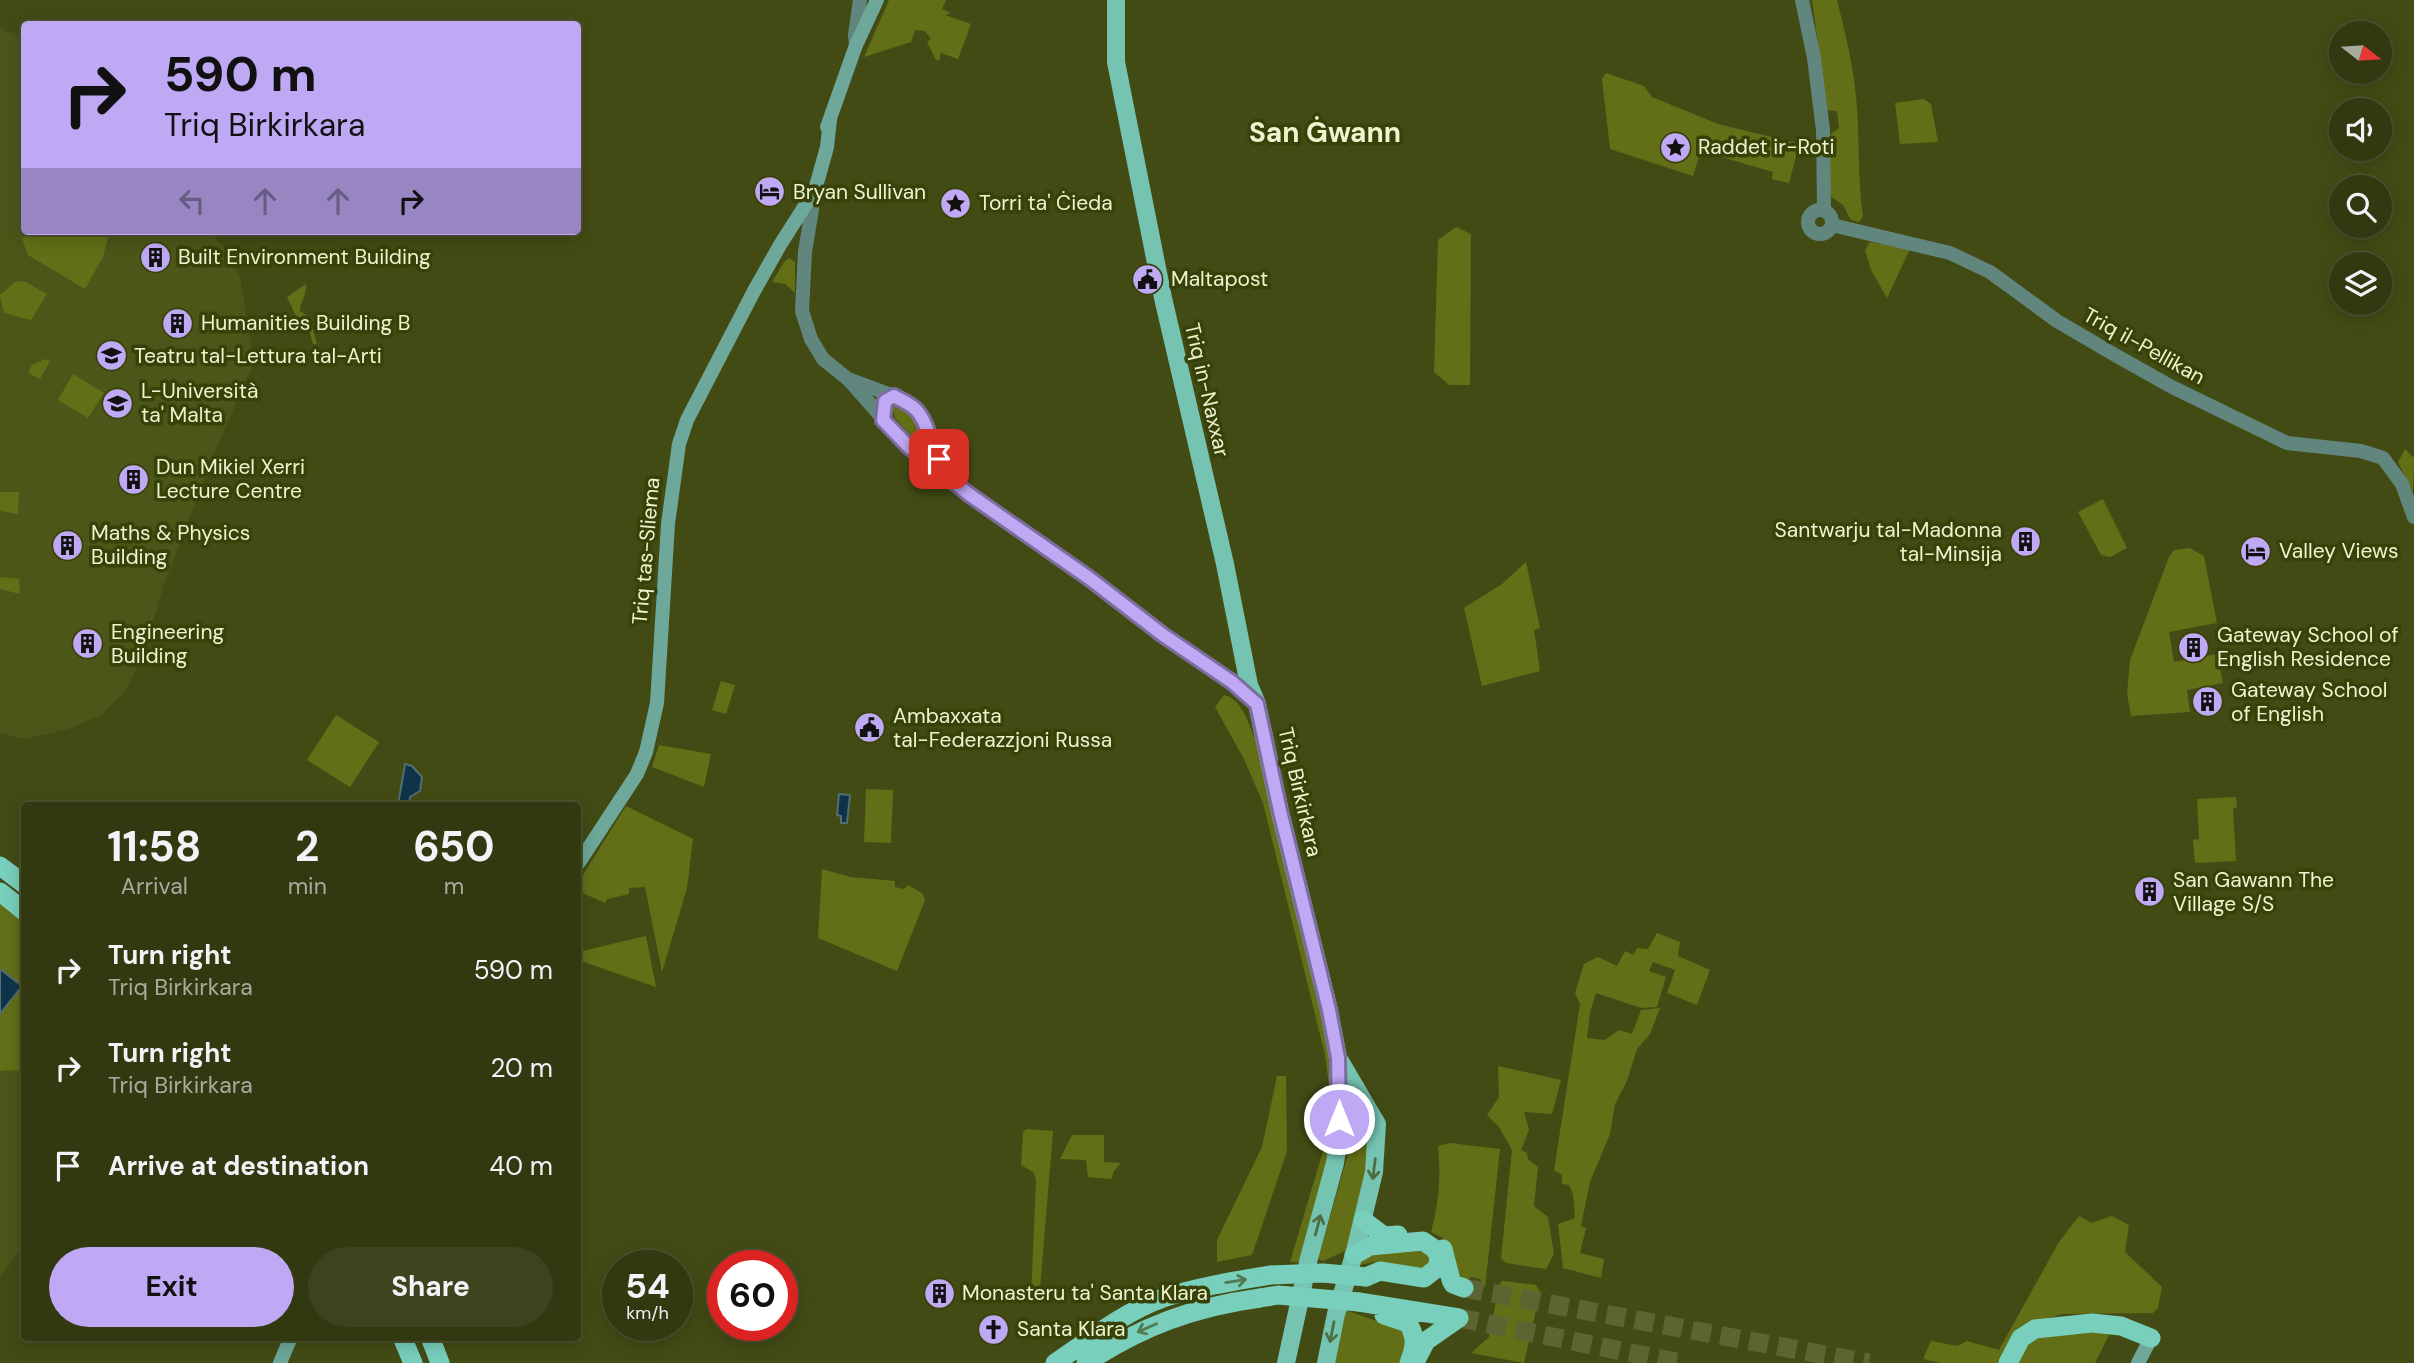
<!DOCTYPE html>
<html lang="en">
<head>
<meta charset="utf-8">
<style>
	:root { --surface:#323810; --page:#3d431e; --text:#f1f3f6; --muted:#a8ac9f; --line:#4d5230; --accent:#bfa8f4 }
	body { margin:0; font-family:"DM Sans",sans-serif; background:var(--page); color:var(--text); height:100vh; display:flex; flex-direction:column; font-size:26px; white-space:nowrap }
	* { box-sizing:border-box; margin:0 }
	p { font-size:23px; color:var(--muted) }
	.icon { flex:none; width:38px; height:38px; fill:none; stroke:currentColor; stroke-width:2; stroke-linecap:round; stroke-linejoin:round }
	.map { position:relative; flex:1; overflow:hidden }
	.panel { position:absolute; left:21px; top:802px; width:560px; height:539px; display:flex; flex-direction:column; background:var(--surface); border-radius:7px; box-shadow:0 4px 18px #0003,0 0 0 2px var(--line) }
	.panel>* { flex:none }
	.guide { position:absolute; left:21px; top:21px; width:560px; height:214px; border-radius:7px; box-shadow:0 4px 18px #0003,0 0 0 2px var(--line); background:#bfa8f4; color:#111; overflow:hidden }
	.needle { width:46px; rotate:107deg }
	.buttons { position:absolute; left:2329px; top:21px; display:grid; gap:14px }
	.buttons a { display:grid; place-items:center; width:63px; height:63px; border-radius:50%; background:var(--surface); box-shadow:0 4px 18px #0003,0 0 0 2px var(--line); font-size:35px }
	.speed { position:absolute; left:602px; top:1250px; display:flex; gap:14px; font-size:35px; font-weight:700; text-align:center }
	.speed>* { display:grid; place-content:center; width:91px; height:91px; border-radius:50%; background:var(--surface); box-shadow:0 4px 18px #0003,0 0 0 2px var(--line); line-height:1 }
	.speed small { font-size:18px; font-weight:400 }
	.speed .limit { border:10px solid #d22; background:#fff; color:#111 }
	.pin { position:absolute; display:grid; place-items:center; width:60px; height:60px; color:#fff; margin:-30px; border-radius:14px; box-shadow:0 4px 10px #0006 }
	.me { position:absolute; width:77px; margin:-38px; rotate:0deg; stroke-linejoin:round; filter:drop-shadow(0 0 5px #0008) }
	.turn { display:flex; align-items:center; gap:24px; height:147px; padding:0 28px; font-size:32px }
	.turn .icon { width:91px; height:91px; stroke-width:2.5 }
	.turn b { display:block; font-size:49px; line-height:60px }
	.lanes { display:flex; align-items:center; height:66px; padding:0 28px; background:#0003; justify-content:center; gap:35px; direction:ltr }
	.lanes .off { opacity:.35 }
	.eta { display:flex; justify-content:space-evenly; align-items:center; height:119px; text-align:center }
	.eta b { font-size:42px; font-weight:700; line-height:49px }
	.action { display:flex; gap:14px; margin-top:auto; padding:14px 28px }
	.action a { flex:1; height:80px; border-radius:42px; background:var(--accent); color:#111; font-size:28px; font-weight:700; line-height:80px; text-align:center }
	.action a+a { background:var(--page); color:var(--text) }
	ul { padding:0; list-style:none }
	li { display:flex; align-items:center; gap:21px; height:98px; padding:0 28px }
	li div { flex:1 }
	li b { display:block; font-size:26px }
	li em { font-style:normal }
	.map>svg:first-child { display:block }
	.built { fill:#4c5618 }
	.green { fill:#626f17 }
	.water { fill:#0f344a; stroke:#516e72; stroke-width:2 }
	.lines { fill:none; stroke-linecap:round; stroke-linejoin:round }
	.trunk-tunnel { stroke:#5c6431; stroke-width:19; stroke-dasharray:19 10; stroke-linecap:butt }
	.tertiary { stroke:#61867d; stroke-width:14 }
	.secondary { stroke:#6da89a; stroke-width:14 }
	.primary { stroke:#75c3b1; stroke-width:18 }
	.trunk { stroke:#78cfbc; stroke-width:19 }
	.trunk-bridge { stroke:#78cfbc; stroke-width:19 }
	.oneway { stroke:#4d6e42 }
	.oneway2 { stroke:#527a4f }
	.route-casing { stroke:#7c6d9f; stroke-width:18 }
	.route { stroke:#bfa8f4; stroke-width:12 }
	.labels { text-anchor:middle; stroke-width:7; stroke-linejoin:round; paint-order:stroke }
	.poi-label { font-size:21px; fill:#ecf4d0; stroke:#384107; text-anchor:start }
	.street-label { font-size:21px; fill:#ecf4d0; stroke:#384107 }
	.district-label { font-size:28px; font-weight:bold; fill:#ecf4d0; stroke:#384107 }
</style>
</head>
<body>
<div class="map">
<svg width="2414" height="1363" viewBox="0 0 2414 1363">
	<rect width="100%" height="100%" fill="#434b15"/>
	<path class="built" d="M0,26L4,31L24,35V231H207L230,254L240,277L254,362L218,445L164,584L142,659L125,691L102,715L68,729L25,739L0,733Z
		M24,1070V1245L0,1276V1071Z"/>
	<path class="green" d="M889,0H946L942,9L951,13L945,15L971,24L958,59L941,53L939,61L936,60L927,42L931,39L925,31L915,30L911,42L864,57Z
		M1812,0H1837C1845,32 1853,64 1856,96C1860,136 1857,176 1863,216L1859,222L1851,220L1843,205L1830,196V135L1839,128L1837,111L1827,110Z
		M1606,73L1644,86L1652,97L1718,124L1796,143L1798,149L1789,183L1772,179L1773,172L1701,151L1693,176L1610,149L1602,79Z
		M1924,99L1931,104L1938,142L1900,144L1895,103Z
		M1456,227L1471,234L1470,385H1449L1434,372L1438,240Z
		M31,231L109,233L103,257L85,289L28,255L22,239Z
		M1870,242L1910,249L1887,298L1871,270L1865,250Z
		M789,258L795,262V293L785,284L772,282L784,262Z
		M16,281L26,282L47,294L31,320L4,313L0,295Z
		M306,284C307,295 300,301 300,311L309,317L317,344H313L307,323L296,316L287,297Z
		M45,359L50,361L40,379L28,373L32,365Z
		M73,374L104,393L88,418L58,400Z
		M900,405L910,412L921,429L919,436L913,438L895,418L892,408Z
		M2405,449L2414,458L2413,492L2398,462Z
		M0,492H19L18,514L0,511Z
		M2103,499L2127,548L2110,557L2101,555L2078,512Z
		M2190,548L2204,556L2217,623L2169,632L2174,662L2217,654L2223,683L2187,690L2190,712L2131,716L2127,694L2130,660L2169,557L2174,550Z
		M1526,562L1540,628L1534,630L1540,671L1482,686L1464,608L1502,584Z
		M0,577L19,579L20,594L0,589Z
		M721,681L735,685L726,714L712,710Z
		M1224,695C1243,699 1249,726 1257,743L1331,1054L1336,1133L1305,1263L1290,1262L1329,1131L1330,1093L1325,1055L1263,803L1244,759L1215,707Z
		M336,715L379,742L350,787L307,760Z
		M659,745L711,754L704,787L652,767Z
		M866,789L893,790L891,843L864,842Z
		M2236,797L2237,807L2233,809L2236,861L2195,863L2193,840L2199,839L2197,799Z
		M626,806L693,839L687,888L662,972L645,887L629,888V894L607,899L605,903L578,891V883Z
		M822,869L850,877L895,881V887L904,889L908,885L922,893L925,900L897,971L818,938Z
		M0,904L24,922V1070L0,1071Z
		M1657,933L1680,942L1678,956L1710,970L1697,1005L1667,993L1675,970L1653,962L1649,971L1666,977L1657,1007L1641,1008L1596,993L1590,1013L1587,1038L1605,1040L1619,1030L1632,1034L1641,1010L1660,1008L1650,1034L1637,1049L1627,1081L1615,1104L1610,1134L1590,1182L1581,1226L1586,1228L1580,1253L1604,1259L1601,1278L1563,1268L1558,1224L1575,1218L1573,1194L1569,1185L1562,1184V1175L1554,1170L1580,1004L1575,993L1584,964L1598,957L1617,966L1625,951L1633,955L1637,948L1648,949Z
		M646,936L656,987L578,960L582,951Z
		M1498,1066L1561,1080L1552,1114L1524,1112L1529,1130L1521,1150L1527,1153L1528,1159L1538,1167L1534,1206L1548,1217L1554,1254L1546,1269L1506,1263L1501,1258L1512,1150L1499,1127L1487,1115L1499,1097Z
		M1277,1076H1286L1287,1151L1252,1255L1217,1262V1240L1262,1147Z
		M1362,1123L1368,1126V1174L1347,1250L1323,1261L1318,1259L1348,1154L1351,1128Z
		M1026,1129L1053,1131L1039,1301L1031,1300L1036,1179L1033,1172L1021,1165L1023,1133Z
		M1072,1135H1104V1162L1121,1163L1113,1172L1112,1179L1088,1177L1086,1160L1060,1159Z
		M1450,1143L1500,1149L1485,1288L1480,1279L1471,1277L1467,1282L1453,1280L1443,1238L1431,1232C1439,1203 1441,1176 1438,1146Z
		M2079,1216L2092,1223L2112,1216L2129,1225L2125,1252L2162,1287L2158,1308L2153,1313L2062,1314L2019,1328L1998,1363H1941L1923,1359L1931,1341L1958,1346L1967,1341L1999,1350L2059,1242Z
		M1419,1244L1434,1254L1423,1271L1374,1262L1359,1265L1370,1253Z
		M1502,1281L1536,1285L1540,1292L1524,1363L1471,1353L1489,1337L1499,1286Z
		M1343,1309L1407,1332L1401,1363H1332Z
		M2111,1331L2095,1363H2016L2025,1346L2035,1337Z"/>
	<path class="water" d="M405,764L412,766L422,777L420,791L410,797L409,805H398Z
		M839,794L850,795L847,823H841V816L837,815Z
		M0,969L22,986L0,1014Z"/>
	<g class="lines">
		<path class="trunk-tunnel" d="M1464,1288L1869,1363
			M1459,1318L1681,1363"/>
		<path class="tertiary" d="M1802,0L1814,58L1823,130L1824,208
			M856,45L855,35L860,0
			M815,191L805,252L802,311L811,339L823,359L849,380L909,448L970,495L1089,578L1163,635L1232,682L1256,703
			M1808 222a12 12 0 1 1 24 0a12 12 0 1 1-24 0Z
			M1832,225L1950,253L1990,272L2057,321L2115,355L2172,387L2287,443L2361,451L2383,458L2402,484L2414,517
			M851,380L894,396L916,408L925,422L929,442L945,471"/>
		<path class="secondary" d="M827,127L856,45L877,0
			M578,864L637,774L646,752L657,703L668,524L679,444L687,420L754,291L780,245L815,190L827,147L830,120
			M280,1363L291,1337
			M2138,1363L2151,1338"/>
		<path class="primary" d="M1116,0V62L1163,298L1225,564L1249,685L1257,704L1280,812L1329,1010L1338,1058L1339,1136L1335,1163L1309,1258L1286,1363
			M1326,1363L1336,1314L1354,1255L1374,1172L1377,1124L1340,1061"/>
		<path class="trunk" d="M0,866L24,884
			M0,892L24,911
			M1363,1220L1384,1236L1398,1235
			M1443,1249L1451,1280L1453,1284L1464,1288
			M1354,1255L1370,1246L1423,1241L1436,1250L1439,1259L1437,1268L1424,1278L1380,1271L1366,1277
			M1359,1302L1459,1318
			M1384,1315L1408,1323C1417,1338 1415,1347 1409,1363
			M402,1337L413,1363
			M430,1337L440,1363
			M1416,1360L1426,1341L1459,1318
			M1055,1363C1089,1340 1124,1312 1163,1298C1197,1287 1234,1281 1270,1275
			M1086,1363C1142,1326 1194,1307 1260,1298
			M2008,1363L2021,1338L2035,1329L2092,1323L2121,1326L2151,1338"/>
		<path class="trunk-bridge" d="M1270,1275L1323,1273L1366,1277
			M1260,1298L1278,1295L1359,1302"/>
	</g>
	<defs><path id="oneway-shaft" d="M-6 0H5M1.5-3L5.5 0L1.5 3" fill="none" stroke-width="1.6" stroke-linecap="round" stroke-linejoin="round" transform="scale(1.75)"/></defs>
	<g class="oneway">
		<use href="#oneway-shaft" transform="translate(1374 1169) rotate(97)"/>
		<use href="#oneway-shaft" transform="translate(1318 1225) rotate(-75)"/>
		<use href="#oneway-shaft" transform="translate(1332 1332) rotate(101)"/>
	</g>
	<g class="oneway2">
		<use href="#oneway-shaft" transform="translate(1236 1281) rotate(-9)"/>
		<use href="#oneway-shaft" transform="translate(1147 1328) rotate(156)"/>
	</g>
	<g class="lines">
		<defs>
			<path id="route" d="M939,459C931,445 926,417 914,408C909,403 900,400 894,396L885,401L883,420L909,447L970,495L1089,578L1163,635L1232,682L1257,704L1280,811L1329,1010L1338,1058L1339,1119"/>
		</defs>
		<use href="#route" class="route-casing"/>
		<use href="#route" class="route"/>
	</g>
	<defs>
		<symbol id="sight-disc" viewBox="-11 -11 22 22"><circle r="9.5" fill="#bfa8f4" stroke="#384107"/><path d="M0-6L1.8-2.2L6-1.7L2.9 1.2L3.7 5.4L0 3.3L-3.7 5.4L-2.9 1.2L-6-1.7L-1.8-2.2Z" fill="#111"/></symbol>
		<symbol id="hotel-disc" viewBox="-11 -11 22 22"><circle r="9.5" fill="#bfa8f4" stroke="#384107"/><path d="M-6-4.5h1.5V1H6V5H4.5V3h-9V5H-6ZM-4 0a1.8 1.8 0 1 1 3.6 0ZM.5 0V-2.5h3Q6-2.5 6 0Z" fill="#111"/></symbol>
		<symbol id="building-disc" viewBox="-11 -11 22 22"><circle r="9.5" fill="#bfa8f4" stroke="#384107"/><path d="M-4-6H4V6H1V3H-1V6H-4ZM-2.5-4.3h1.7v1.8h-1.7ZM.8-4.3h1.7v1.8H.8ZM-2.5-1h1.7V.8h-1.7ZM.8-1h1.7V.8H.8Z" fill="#111"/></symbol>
		<symbol id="civic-disc" viewBox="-11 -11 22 22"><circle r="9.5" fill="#bfa8f4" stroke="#384107"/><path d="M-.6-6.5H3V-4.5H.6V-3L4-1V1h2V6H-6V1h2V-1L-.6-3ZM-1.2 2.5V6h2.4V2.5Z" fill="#111"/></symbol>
		<symbol id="university-disc" viewBox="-11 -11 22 22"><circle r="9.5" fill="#bfa8f4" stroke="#384107"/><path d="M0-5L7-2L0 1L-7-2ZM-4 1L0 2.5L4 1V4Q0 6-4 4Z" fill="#111"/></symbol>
		<symbol id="church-disc" viewBox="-11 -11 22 22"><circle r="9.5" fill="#bfa8f4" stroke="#384107"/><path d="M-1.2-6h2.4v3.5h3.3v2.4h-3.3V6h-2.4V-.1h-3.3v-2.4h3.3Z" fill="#111"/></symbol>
	</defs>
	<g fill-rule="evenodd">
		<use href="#sight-disc" x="1658" y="130" width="35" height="35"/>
		<use href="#hotel-disc" x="752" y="174" width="35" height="35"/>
		<use href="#sight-disc" x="938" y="186" width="35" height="35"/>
		<use href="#building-disc" x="138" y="240" width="35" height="35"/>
		<use href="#civic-disc" x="1130" y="262" width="35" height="35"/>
		<use href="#building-disc" x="160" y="306" width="35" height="35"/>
		<use href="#university-disc" x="94" y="338" width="35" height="35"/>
		<use href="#university-disc" x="100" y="386" width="35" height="35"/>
		<use href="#building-disc" x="116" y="462" width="35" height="35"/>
		<use href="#building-disc" x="2008" y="524" width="35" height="35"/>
		<use href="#building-disc" x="50" y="528" width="35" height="35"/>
		<use href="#hotel-disc" x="2238" y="534" width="35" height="35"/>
		<use href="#building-disc" x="70" y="626" width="35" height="35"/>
		<use href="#building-disc" x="2176" y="630" width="35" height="35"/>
		<use href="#building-disc" x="2190" y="684" width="35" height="35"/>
		<use href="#civic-disc" x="852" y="710" width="35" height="35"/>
		<use href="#building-disc" x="2132" y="874" width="35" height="35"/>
		<use href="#building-disc" x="922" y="1276" width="35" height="35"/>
		<use href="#church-disc" x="976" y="1312" width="35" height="35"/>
	</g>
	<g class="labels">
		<g class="poi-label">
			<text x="1698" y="154">Raddet ir-Roti</text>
			<text x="793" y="199">Bryan Sullivan</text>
			<text x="979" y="210">Torri ta' Ċieda</text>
			<text x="178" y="264">Built Environment Building</text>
			<text x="1171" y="286">Maltapost</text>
			<text x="201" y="330">Humanities Building B</text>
			<text x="134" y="363">Teatru tal-Lettura tal-Arti</text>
			<text x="141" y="398">L-Università<tspan x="141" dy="24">ta' Malta</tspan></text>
			<text x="156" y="474">Dun Mikiel Xerri<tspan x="156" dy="24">Lecture Centre</tspan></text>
			<text x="2002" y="537" text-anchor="end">Santwarju tal-Madonna<tspan x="2002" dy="24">tal-Minsija</tspan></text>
			<text x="91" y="540">Maths &amp; Physics<tspan x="91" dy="24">Building</tspan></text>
			<text x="2279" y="558">Valley Views</text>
			<text x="111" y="639">Engineering<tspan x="111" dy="24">Building</tspan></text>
			<text x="2217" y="642">Gateway School of<tspan x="2217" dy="24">English Residence</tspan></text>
			<text x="2231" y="697">Gateway School<tspan x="2231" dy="24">of English</tspan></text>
			<text x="893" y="723">Ambaxxata<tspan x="893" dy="24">tal-Federazzjoni Russa</tspan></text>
			<text x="2173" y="887">San Gawann The<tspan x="2173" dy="24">Village S/S</tspan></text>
			<text x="962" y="1300">Monasteru ta' Santa Klara</text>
			<text x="1017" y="1336">Santa Klara</text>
		</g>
		<g class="street-label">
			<text transform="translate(2144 346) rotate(29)" y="7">Triq il-Pellikan</text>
			<text transform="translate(1207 390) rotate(77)" y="7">Triq in-Naxxar</text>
			<text transform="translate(646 551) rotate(-85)" y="7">Triq tas-Sliema</text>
			<text transform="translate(1300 792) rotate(77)" y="7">Triq Birkirkara</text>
		</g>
		<g class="district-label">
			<text x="1325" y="142">San Ġwann</text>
		</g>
	</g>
</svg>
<div class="buttons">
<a><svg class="needle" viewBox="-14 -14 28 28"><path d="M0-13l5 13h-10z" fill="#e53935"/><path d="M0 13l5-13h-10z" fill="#a8ac9f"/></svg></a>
<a><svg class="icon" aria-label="sound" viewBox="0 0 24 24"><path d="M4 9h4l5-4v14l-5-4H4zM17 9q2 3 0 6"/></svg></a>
<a><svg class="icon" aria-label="search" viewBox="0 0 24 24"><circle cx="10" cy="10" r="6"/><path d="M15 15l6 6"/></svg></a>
<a><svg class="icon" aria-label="layers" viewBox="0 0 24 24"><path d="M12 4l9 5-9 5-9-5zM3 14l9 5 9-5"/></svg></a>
</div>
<div class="speed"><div>54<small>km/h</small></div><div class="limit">60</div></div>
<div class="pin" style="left:939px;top:459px;background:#d93025"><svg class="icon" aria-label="arrive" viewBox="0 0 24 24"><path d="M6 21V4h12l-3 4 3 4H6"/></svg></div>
<svg class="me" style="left:1339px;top:1119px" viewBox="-20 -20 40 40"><circle r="17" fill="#bfa8f4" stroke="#fff" stroke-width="3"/><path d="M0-11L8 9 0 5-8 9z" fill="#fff"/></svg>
<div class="guide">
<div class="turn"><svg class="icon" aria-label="right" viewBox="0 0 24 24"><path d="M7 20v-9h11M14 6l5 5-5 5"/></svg><div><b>590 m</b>Triq Birkirkara</div></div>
<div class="lanes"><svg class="icon off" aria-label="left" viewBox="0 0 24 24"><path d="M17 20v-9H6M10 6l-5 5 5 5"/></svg><svg class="icon off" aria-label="ahead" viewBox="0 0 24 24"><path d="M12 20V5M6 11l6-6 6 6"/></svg><svg class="icon off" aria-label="ahead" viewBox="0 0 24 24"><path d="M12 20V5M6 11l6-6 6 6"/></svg><svg class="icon" aria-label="right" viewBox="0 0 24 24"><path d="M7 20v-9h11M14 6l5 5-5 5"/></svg></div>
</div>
<section class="panel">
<div class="eta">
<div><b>11:58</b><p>Arrival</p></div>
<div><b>2</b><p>min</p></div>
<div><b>650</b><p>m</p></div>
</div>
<ul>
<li><svg class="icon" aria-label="right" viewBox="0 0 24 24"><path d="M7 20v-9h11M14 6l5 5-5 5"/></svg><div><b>Turn right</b><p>Triq Birkirkara</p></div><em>590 m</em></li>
<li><svg class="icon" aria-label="right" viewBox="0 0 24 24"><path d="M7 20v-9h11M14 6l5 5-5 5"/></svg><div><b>Turn right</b><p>Triq Birkirkara</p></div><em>20 m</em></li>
<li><svg class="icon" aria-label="arrive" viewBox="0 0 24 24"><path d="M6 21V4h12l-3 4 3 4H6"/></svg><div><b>Arrive at destination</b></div><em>40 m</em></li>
</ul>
<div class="action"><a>Exit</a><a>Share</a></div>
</section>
</div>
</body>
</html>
